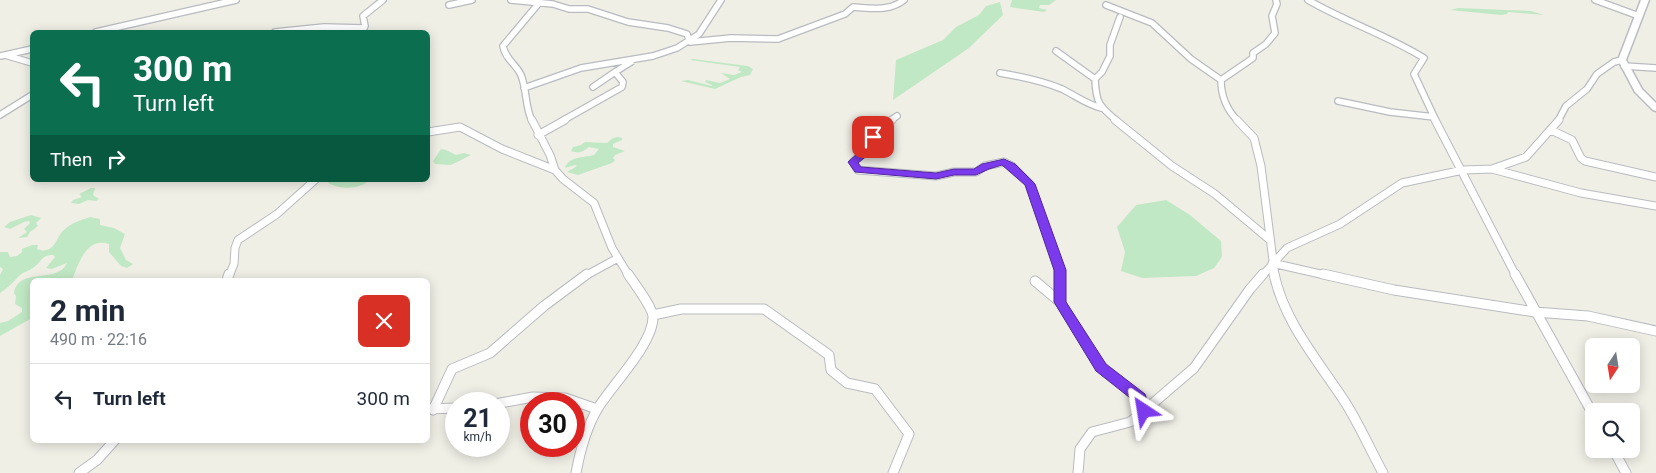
<!DOCTYPE html>
<html lang="en">
<head>
<meta charset="utf-8">
<style>
	:root { --surface:#fff; --page:#f2f2f3; --text:#1f2937; --muted:#747a83; --line:#e0e1e3 }
	body { margin:0; font-family:Roboto,sans-serif; background:var(--page); color:var(--text); height:100vh; display:flex; flex-direction:column; font-size:19px; white-space:nowrap }
	* { box-sizing:border-box; margin:0 }
	p { font-size:16px; color:var(--muted) }
	.icon { flex:none; width:28px; height:28px; fill:none; stroke:currentColor; stroke-width:2; stroke-linecap:round; stroke-linejoin:round }
	.map { position:relative; flex:1; overflow:hidden }
	.details { position:absolute; left:30px; top:278px; width:400px; height:165px; display:flex; flex-direction:column; background:var(--surface); border-radius:8px; box-shadow:0 2px 12px #0003 }
	.details>* { flex:none }
	.hud { position:absolute; left:30px; top:30px; width:400px; height:152px; border-radius:8px; box-shadow:0 2px 12px #0003; background:#0b6e4f; color:#fff; overflow:hidden }
	.needle { width:32px; rotate:192deg }
	.buttons { position:absolute; left:1585px; top:338px; display:grid; gap:10px }
	.buttons a { display:grid; place-items:center; width:55px; height:55px; border-radius:8px; background:var(--surface); box-shadow:0 2px 12px #0003; font-size:25px }
	.speed { position:absolute; left:445px; top:392px; display:flex; gap:10px; font-size:25px; font-weight:700; text-align:center }
	.speed>* { display:grid; place-content:center; width:65px; height:65px; border-radius:50%; background:var(--surface); box-shadow:0 2px 12px #0003; line-height:1 }
	.speed small { font-size:12px; font-weight:400 }
	.speed .limit { border:8px solid #d22; background:#fff; color:#111 }
	.pin { position:absolute; display:grid; place-items:center; width:42px; height:42px; color:#fff; margin:-21px; border-radius:10px; box-shadow:0 2px 8px #0006 }
	.me { position:absolute; width:55px; margin:-28px; rotate:327deg; stroke-linejoin:round; filter:drop-shadow(0 0 4px #0008) }
	.turn { display:flex; align-items:center; gap:18px; height:105px; padding:0 20px; font-size:22px }
	.turn .icon { width:65px; height:65px; stroke-width:2.5 }
	.turn b { display:block; font-size:35px; line-height:42px }
	.then { display:flex; align-items:center; height:48px; padding:0 20px; background:#0003; gap:10px; font-size:19px }
	.round { display:grid; place-items:center; flex:none; width:52px; height:52px; border-radius:8px; background:var(--page) }
	.overview { display:flex; align-items:center; justify-content:space-between; height:85px; padding:0 20px }
	h1 { font-size:30px; font-weight:700; line-height:38px }
	ul { padding:0; list-style:none }
	li { display:flex; align-items:center; gap:15px; height:70px; padding:0 20px; border-top:1px solid var(--line) }
	li div { flex:1 }
	li b { display:block; font-size:19px }
	li em { font-style:normal }
	.map>svg:first-child { display:block }
	.green { fill:#c1e8c4 }
	.lines { fill:none; stroke-linecap:round; stroke-linejoin:round }
	.street-far2-casing { stroke:#b8bbc0; stroke-width:8 }
	.street-far1-casing { stroke:#b8bbc0; stroke-width:9 }
	.street-casing { stroke:#b8bbc0; stroke-width:11 }
	.secondary-casing { stroke:#b9bcc2; stroke-width:3 }
	.street-far2 { stroke:#fff; stroke-width:5.5 }
	.street-far1 { stroke:#fff; stroke-width:7 }
	.street { stroke:#fff; stroke-width:9 }
	.secondary { fill:#fff; fill-rule:evenodd }
	.route { fill:#7c3aed; stroke:#51269a }
</style>
</head>
<body>
<div class="map">
<svg width="1656" height="473" viewBox="0 0 1656 473">
	<rect width="100%" height="100%" fill="#f0efe6"/>
	<path class="green" d="M1012,0H1056L1049,5H1040L1039,8L1047,10L1044,12L1010,7Z
		M1000,2L1003,15L969,48L893,100L896,60L943,40L956,27L979,15L986,6Z
		M1458,8L1531,11L1544,15L1508,12L1507,14L1501,15L1450,10Z
		M693,59L748,66L753,69L750,75L741,77L715,89L681,81L688,80L712,86V85L705,82L706,80L720,83L730,79L721,73L734,75L742,72L738,70L740,67L690,60Z
		M618,137L622,138V140L613,144V147L625,151L615,155L613,158L615,160L612,163L578,175L567,172L577,166L575,165L565,168C569,156 583,158 594,155L599,149L589,147C582,152 579,154 571,151L573,147L581,145L585,142L607,143L613,138Z
		M441,149L446,150L456,155L464,153L471,155L451,165L435,164L433,161Z
		M330,180H352L354,182L367,180L366,183C353,190 339,189 328,183Z
		M91,188H95L93,195L99,199L96,201L88,200L79,204L71,203L73,200L82,197L79,194Z
		M1166,200L1190,215L1221,241L1222,257L1214,268L1196,276L1142,278L1121,271L1125,252L1117,227L1136,205Z
		M31,215L41,218L36,223L38,226L30,232L27,237L18,238L27,232L24,229L30,223L29,221L24,222L10,229L4,227L10,222Z
		M90,217L100,219V225L114,228L125,234L120,248L126,260L133,264L127,268L121,266L109,252V244C86,237 79,263 72,280H32V318L0,336V323L8,321L22,312V308L15,304L16,296L14,293C19,266 56,285 67,263L52,269L46,268L55,257L53,255C41,255 42,262 33,268C29,271 23,272 19,276C12,283 8,288 0,293V275L3,269L0,267V252H8L10,257L17,256L22,252V249L32,245H38L37,249C55,256 56,236 64,230C71,223 81,220 90,217Z"/>
	<g class="lines">
		<defs>
			<path id="street-far2" d="M511,0L553,4L569,9H588L628,22L668,28L687,34L690,42L731,38L778,39L845,14L853,7C871,8 888,12 904,0
				M1308,0C1346,22 1387,35 1424,58L1414,74L1436,121
				M1595,0L1639,16
				M449,5L472,0
				M1106,5L1152,23L1191,59L1221,80
				M96,32L236,0
				M275,32L324,27L364,28
				M362,32L365,26L363,16L383,0
				M1056,51L1095,79C1096,103 1099,106 1117,121
				M5,55L32,63
				M0,56L32,49
				M1624,66L1656,68
				M1000,73C1018,76 1045,82 1062,89C1076,96 1086,104 1101,108
				M1095,79L1102,72L1110,56V45L1120,17
				M593,87L615,72
				M524,88L581,68L653,56L677,48L699,34L721,0
				M1338,101L1390,112L1434,117
				M0,115L32,95
				M532,121C525,107 527,90 521,75C516,64 505,59 503,46L539,3V0
				M562,121L622,87L623,82L615,72L631,62
				M890,121L897,116
				M1238,121C1227,110 1221,96 1221,80L1253,58V53L1266,44L1275,33L1272,16L1277,4L1276,0
				M1558,121L1566,106L1587,89L1597,74L1614,62L1622,60"/>
			<path id="street-far1" d="M532,120L550,155L555,170L563,179L594,203L612,248L629,276
				M892,120L879,129L862,155L853,162L858,170L936,176L954,172H976L985,166L1004,162L1012,166L1030,184L1060,270V276
				M1115,120L1172,166L1215,194L1270,240
				M1237,120L1254,138L1261,166L1275,276
				M1435,120L1516,276
				M1551,130L1572,140L1581,158L1585,161L1656,177
				M428,132L460,127L502,149L555,170
				M538,135L565,120
				M1492,169L1526,157L1559,120
				M1272,263L1329,276
				M229,276L234,264L235,248L238,240L277,214L315,180
				M585,276L618,258
				M1262,276L1287,248L1340,224L1402,183L1463,170L1492,169L1581,193L1656,206"/>
			<path id="street" d="M1060,274V302
				M1274,274C1284,322 1319,362 1345,402C1359,424 1370,449 1383,473
				M1323,274L1394,290L1535,312L1588,316L1656,331
				M1515,274L1594,416
				M227,280L229,274
				M1035,281L1060,302L1101,367L1140,398L1144,411L1130,422L1092,432L1080,449L1078,473
				M653,315L681,309H764L829,355L831,370L847,383L875,389L909,434L893,473
				M495,404L533,397L565,398L597,409
				M428,409L456,408
				M433,410L452,369L490,353L544,306L587,274
				M1144,411L1194,368L1250,289L1263,274
				M1613,449L1626,473
				M79,473L97,460L115,440
				M576,473C580,451 586,428 598,408C612,385 653,344 653,317C653,308 634,283 628,274"/>
			<path id="secondary" d="M1641,0H1649L1626,60L1642,89L1656,103V111L1653,110L1635,92L1618,60Z"/>
		</defs>
		<use href="#street-far2" class="street-far2-casing"/>
		<use href="#street-far1" class="street-far1-casing"/>
		<use href="#street" class="street-casing"/>
		<use href="#secondary" class="secondary-casing"/>
		<use href="#street-far2" class="street-far2"/>
		<use href="#street-far1" class="street-far1"/>
		<use href="#street" class="street"/>
		<use href="#secondary" class="secondary"/>
	</g>
	<path class="route" d="M873,134L878,137L865,157L858,163L861,167L936,173L954,169H974L982,164L1004,159L1015,164L1035,184L1066,270V302L1106,364L1145,394L1151,411L1149,414L1144,416L1138,414L1134,401L1096,371L1054,302V270L1025,185L1002,165L989,169L976,175H954L936,179L855,172L848,162L858,153L870,135Z"/>
</svg>
<div class="buttons">
<a><svg class="needle" viewBox="-14 -14 28 28"><path d="M0-13l5 13h-10z" fill="#e53935"/><path d="M0 13l5-13h-10z" fill="#747a83"/></svg></a>
<a><svg class="icon" aria-label="search" viewBox="0 0 24 24"><circle cx="10" cy="10" r="6"/><path d="M15 15l6 6"/></svg></a>
</div>
<div class="speed"><div>21<small>km/h</small></div><div class="limit">30</div></div>
<div class="pin" style="left:873px;top:137px;background:#d93025"><svg class="icon" aria-label="arrive" viewBox="0 0 24 24"><path d="M6 21V4h12l-3 4 3 4H6"/></svg></div>
<svg class="me" style="left:1144px;top:411px" viewBox="-20 -20 40 40"><path d="M0-17L14 15 0 8-14 15z" fill="#7c3aed" stroke="#fff" stroke-width="4"/></svg>
<div class="hud">
<div class="turn"><svg class="icon" aria-label="left" viewBox="0 0 24 24"><path d="M17 20v-9H6M10 6l-5 5 5 5"/></svg><div><b>300 m</b>Turn left</div></div>
<div class="then">Then<svg class="icon" aria-label="right" viewBox="0 0 24 24"><path d="M7 20v-9h11M14 6l5 5-5 5"/></svg></div>
</div>
<section class="details">
<div class="overview"><div><h1>2 min</h1><p>490 m · 22:16</p></div><a class="round" style="background:#d93025;color:#fff"><svg class="icon" aria-label="close" viewBox="0 0 24 24"><path d="M6 6l12 12M18 6L6 18"/></svg></a></div>
<ul>
<li><svg class="icon" aria-label="left" viewBox="0 0 24 24"><path d="M17 20v-9H6M10 6l-5 5 5 5"/></svg><div><b>Turn left</b></div><em>300 m</em></li>
</ul>
</section>
</div>
</body>
</html>
